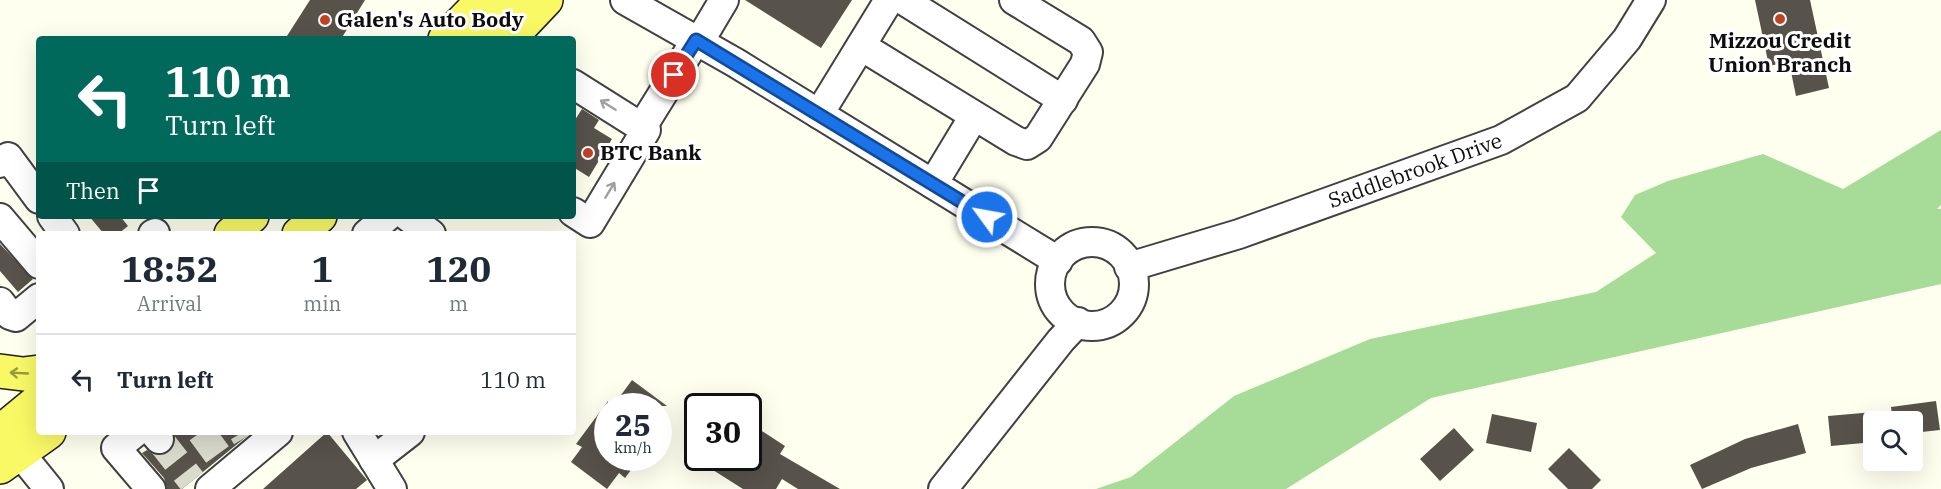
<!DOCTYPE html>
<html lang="en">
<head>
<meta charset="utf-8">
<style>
	:root { --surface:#fff; --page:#f2f2f3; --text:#1f2937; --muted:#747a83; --line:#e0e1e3 }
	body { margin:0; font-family:"IBM Plex Serif",serif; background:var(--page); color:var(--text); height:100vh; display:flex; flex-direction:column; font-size:22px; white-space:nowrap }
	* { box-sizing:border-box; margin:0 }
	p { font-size:20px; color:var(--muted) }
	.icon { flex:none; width:33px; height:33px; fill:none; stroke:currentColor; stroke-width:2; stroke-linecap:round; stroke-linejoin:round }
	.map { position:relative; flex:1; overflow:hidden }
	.details { position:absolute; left:36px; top:231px; width:540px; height:204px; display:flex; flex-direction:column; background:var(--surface); border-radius:6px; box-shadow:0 6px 24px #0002 }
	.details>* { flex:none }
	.top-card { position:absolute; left:36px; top:36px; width:540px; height:183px; border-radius:6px; box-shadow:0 6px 24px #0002; background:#00695c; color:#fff; overflow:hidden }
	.fabs { position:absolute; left:1863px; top:411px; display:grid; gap:12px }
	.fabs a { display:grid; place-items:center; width:60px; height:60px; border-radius:6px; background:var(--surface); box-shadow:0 6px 24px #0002; font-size:30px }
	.speed { position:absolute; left:594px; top:393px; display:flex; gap:12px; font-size:30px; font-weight:700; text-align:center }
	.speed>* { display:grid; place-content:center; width:78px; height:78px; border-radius:50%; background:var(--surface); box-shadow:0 6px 24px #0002; line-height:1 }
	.speed small { font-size:15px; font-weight:400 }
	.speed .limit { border:3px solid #111; border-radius:9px; background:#fff; color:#111 }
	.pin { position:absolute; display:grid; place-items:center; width:51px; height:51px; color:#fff; margin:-26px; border:3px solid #fff; border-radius:50%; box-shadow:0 2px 6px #0007 }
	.me { position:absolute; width:66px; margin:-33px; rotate:302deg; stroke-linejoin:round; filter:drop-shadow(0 0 4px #0008) }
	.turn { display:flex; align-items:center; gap:21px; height:126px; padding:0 30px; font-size:27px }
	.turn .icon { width:78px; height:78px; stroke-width:2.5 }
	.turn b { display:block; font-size:42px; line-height:51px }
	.then { display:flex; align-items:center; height:57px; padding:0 30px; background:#0003; gap:12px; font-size:22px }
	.eta { display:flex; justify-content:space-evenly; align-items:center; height:102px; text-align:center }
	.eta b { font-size:36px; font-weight:800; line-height:42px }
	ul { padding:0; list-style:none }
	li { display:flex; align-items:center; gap:18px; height:90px; padding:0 30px; border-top:2px solid var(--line) }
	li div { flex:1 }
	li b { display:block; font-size:22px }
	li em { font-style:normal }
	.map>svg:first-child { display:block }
	.forest { fill:#a6db98 }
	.building { fill:#57524a }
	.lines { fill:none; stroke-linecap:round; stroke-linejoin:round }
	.minor-tunnel { stroke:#dadbcd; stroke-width:28; stroke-dasharray:28 14; stroke-linecap:butt }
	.minor-casing { stroke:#414141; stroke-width:32 }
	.major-casing { stroke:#1f1f1f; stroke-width:36 }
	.minor { stroke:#fff; stroke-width:28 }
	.major { stroke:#f9f865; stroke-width:33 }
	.oneway { stroke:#9f9f9f }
	.oneway2 { stroke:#9b9a42 }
	.route-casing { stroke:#114b97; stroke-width:15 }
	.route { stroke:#1a73e8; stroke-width:10 }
	.poi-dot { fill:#c04225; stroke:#fff; stroke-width:2 }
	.labels { text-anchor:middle; stroke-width:6; stroke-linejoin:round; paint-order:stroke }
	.poi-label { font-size:21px; font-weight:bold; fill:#0e0e0e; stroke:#fff; text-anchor:start }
	.street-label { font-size:21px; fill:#0e0e0e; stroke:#fff }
</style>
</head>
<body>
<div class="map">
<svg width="1941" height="489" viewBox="0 0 1941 489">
	<rect width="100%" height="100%" fill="#feffef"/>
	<path class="forest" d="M1941,130V205L1937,209H1941V284L1431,398L1286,489H1096L1131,477L1234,396L1370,339L1596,292L1656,253L1621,217L1635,195L1668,181L1763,154L1843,189Z"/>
	<path class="building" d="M310,0H365L341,39H285Z
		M745,0H852L821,48Z
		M1755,0H1810L1829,88L1796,96L1789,62L1769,66Z
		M582,109L599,120L594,128L612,139L589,177L573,167V123Z
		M89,216H120L128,226L118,234H104Z
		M0,244L33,279L18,292L0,271Z
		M632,380L667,406H613Z
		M608,401V458H640L625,478L619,473L607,489L571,462L582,447L576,444Z
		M1936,401L1940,430L1912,433V422H1893L1891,407Z
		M1874,412V442L1831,446L1828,416Z
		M1492,414L1537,423L1531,452L1486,443Z
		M748,422L785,446L780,454L840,489H798L782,479L776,489H743L694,458H748Z
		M1798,424L1806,453L1751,468L1702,489L1690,465L1745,439Z
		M1454,428L1474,450L1440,481L1420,459Z
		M173,432H252L182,489H167L164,478L142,453L147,450L154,455L169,452L175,444Z
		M327,432L367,480L356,489H263Z
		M1569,448L1601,480L1592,489H1568L1548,469Z"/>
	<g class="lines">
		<path class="minor-tunnel" d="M201,432L220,458
			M243,432L246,437
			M159,439L192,481"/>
		<defs>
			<g id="minor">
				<path d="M625,0L736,63L1058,261"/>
				<path d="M903,0L1063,100"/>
				<path d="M699,42L724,0"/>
				<path d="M861,46L1016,141L1027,145L1038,138L1085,64L1088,52L1081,41L1014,0"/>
				<path d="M573,84L646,130L590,223L573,212"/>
				<path d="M819,114L889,0"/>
				<path d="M642,127L696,40"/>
				<path d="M0,163L8,157L39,199"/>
				<path d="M933,184L974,116"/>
				<path d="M52,216L65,234"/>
				<path d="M407,216L431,234"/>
				<path d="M0,218L39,264"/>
				<path d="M153,234L155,233"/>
				<path d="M367,234L388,216"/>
				<circle cx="1092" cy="284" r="42"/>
				<path id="s1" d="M1129,267L1239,234L1501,140L1577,98L1627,39L1651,0"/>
				<path d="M0,302L10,315L16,317L39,298"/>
				<path d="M136,432L116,448L151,489"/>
				<path d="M153,432L159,439"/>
				<path d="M357,432L392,489"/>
				<path d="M7,437L49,489"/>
				<path d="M374,460L410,432"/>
				<path d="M210,489L278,432"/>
				<path d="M943,489L1061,340L1078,322"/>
			</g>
			<path id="major" d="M445,39L483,0
				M480,39L512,0
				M509,39L546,0
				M231,234L252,216
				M299,234L320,216
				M0,371L23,374L39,372
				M0,432L39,400
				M0,467L49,432"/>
		</defs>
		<use href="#minor" class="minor-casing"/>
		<use href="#major" class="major-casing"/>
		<use href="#minor" class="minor"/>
		<use href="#major" class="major"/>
	</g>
	<defs><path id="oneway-shaft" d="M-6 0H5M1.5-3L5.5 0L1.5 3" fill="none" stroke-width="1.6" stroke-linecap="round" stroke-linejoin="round" transform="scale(1.5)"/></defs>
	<g class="oneway">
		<use href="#oneway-shaft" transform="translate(608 105) rotate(-148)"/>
		<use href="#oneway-shaft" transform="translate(610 190) rotate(-59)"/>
	</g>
	<use class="oneway2" href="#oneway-shaft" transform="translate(19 373) rotate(-177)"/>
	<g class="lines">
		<defs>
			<path id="route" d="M674,75L696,40L987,217"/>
		</defs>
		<use href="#route" class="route-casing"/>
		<use href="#route" class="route"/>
	</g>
	<g class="poi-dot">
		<circle cx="1780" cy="19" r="6"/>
		<circle cx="325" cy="20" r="6"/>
		<circle cx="588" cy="153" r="6"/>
	</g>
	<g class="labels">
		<g class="poi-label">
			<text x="337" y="27">Galen's Auto Body</text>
			<text x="1780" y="48" text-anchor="middle">Mizzou Credit<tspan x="1780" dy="24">Union Branch</tspan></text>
			<text x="600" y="160">BTC Bank</text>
		</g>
		<g class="street-label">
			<text dy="7" stroke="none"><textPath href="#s1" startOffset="302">Saddlebrook Drive</textPath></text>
		</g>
	</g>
</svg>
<div class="fabs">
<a><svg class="icon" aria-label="search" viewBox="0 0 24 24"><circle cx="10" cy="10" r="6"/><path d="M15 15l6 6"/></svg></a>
</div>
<div class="speed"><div>25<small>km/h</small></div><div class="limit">30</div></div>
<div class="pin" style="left:674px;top:75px;background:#d93025"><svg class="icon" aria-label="arrive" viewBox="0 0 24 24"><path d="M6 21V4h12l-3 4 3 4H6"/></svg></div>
<svg class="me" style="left:987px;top:217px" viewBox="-20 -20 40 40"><circle r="17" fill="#1a73e8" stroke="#fff" stroke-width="3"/><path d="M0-11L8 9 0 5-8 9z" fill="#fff"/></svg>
<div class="top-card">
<div class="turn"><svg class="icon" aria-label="left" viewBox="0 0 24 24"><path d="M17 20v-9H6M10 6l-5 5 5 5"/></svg><div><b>110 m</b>Turn left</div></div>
<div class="then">Then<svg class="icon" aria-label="arrive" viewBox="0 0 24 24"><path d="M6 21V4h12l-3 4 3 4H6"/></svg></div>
</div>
<section class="details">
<div class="eta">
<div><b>18:52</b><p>Arrival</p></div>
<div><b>1</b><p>min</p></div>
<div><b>120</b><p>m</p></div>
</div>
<ul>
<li><svg class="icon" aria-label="left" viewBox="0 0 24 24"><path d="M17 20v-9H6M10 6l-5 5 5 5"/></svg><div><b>Turn left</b></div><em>110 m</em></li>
</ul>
</section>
</div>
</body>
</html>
